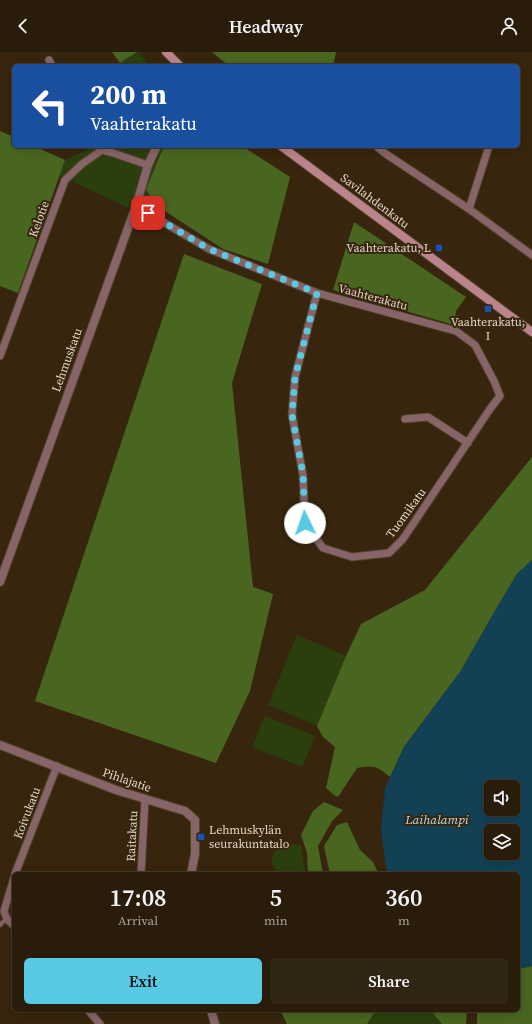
<!DOCTYPE html>
<html lang="en">
<head>
<meta charset="utf-8">
<style>
	:root { --surface:#291c0a; --page:#312513; --text:#f1f3f6; --muted:#a5a19c; --line:#453a2b; --accent:#58c9e3 }
	body { margin:0; font-family:"Source Serif 4",serif; background:var(--page); color:var(--text); height:100vh; display:flex; flex-direction:column; font-size:15px; white-space:nowrap }
	* { box-sizing:border-box; margin:0 }
	p { font-size:13px; color:var(--muted) }
	.icon { flex:none; width:22px; height:22px; fill:none; stroke:currentColor; stroke-width:2; stroke-linecap:round; stroke-linejoin:round }
	.map { position:relative; flex:1; overflow:hidden }
	.sheet { position:absolute; left:12px; top:820px; width:508px; height:140px; display:flex; flex-direction:column; background:var(--surface); border-radius:6px; box-shadow:0 2px 10px #0003,0 0 0 1px var(--line) }
	.sheet>* { flex:none }
	.banner { position:absolute; left:12px; top:12px; width:508px; height:84px; border-radius:6px; box-shadow:0 2px 10px #0003,0 0 0 1px var(--line); background:#1a4fa0; color:#fff; overflow:hidden }
	.controls { position:absolute; left:484px; top:728px; display:grid; gap:8px }
	.controls a { display:grid; place-items:center; width:36px; height:36px; border-radius:6px; background:var(--surface); box-shadow:0 2px 10px #0003,0 0 0 1px var(--line); font-size:20px }
	.pin { position:absolute; display:grid; place-items:center; width:34px; height:34px; color:#fff; margin:-17px; border-radius:8px; box-shadow:0 2px 6px #0006 }
	.me { position:absolute; width:44px; margin:-22px; rotate:357deg; stroke-linejoin:round; filter:drop-shadow(0 0 3px #0008) }
	.turn { display:flex; align-items:center; gap:14px; height:84px; padding:0 12px; font-size:18px }
	.turn .icon { width:52px; height:52px; stroke-width:2.5 }
	.turn b { display:block; font-size:28px; line-height:34px }
	.eta { display:flex; justify-content:space-evenly; align-items:center; height:68px; text-align:center }
	.eta b { font-size:24px; font-weight:600; line-height:28px }
	.cta { display:flex; gap:8px; margin-top:auto; padding:8px 12px }
	.cta a { flex:1; height:46px; border-radius:6px; background:var(--accent); color:#111; font-size:16px; font-weight:600; line-height:46px; text-align:center }
	.cta a+a { background:var(--page); color:var(--text) }
	header { display:flex; justify-content:space-between; align-items:center; height:52px; padding:0 12px; background:var(--surface); font-size:18px; font-weight:600 }
	.map>svg:first-child { display:block }
	.green { fill:#2b3f0e }
	.forest { fill:#496621 }
	.water { fill:#124156; fill-rule:evenodd }
	.lines { fill:none; stroke-linecap:round; stroke-linejoin:round }
	.service-casing { stroke:#52422b; stroke-width:5.5 }
	.minor-casing { stroke:#52422b; stroke-width:9 }
	.tertiary-casing { stroke:#52422b; stroke-width:10 }
	.secondary-casing { stroke:#52422b; stroke-width:10 }
	.service { stroke:#876468; stroke-width:3.5 }
	.minor { stroke:#876468; stroke-width:7 }
	.tertiary { stroke:#876468; stroke-width:8 }
	.secondary { stroke:#bb848c; stroke-width:8 }
	.route { stroke:#58c9e3; stroke-width:7; stroke-dasharray:0 12.6 }
	.transit-dot { fill:#1a4fb4; stroke:#37260d; stroke-width:1.5 }
	.labels { text-anchor:middle; stroke-width:4; stroke-linejoin:round; paint-order:stroke }
	.street-label { font-size:12px; fill:#e0d5c7; stroke:#37260d }
	.poi-label { font-size:12px; fill:#e0d5c7; stroke:#37260d; text-anchor:end }
	.water-label { font-size:13px; font-style:italic; fill:#b2dbf1; stroke:#37260d }
</style>
</head>
<body>
<header><svg class="icon" aria-label="back" viewBox="0 0 24 24"><path d="M15 5l-7 7 7 7"/></svg>Headway<svg class="icon" aria-label="person" viewBox="0 0 24 24"><circle cx="12" cy="8" r="4"/><path d="M4 21q1-7 8-7t8 7"/></svg></header>
<div class="map">
<svg width="532" height="972" viewBox="0 0 532 972">
	<rect width="100%" height="100%" fill="#37260d"/>
	<path class="green" d="M137,0H138L150,14H122L120,11Z
		M96,94H164L146,137L154,152L139,161L59,123L65,108Z
		M297,583L346,604L317,674L268,653Z
		M265,664L315,684L302,715L252,695Z
		M282,792L301,793L305,822H276C270,807 270,804 282,792Z
		M376,958H430L442,972H367Z"/>
	<path class="forest" d="M112,0H137L120,11Z
		M212,0H336L333,14H229Z
		M0,79L14,85V94H34L65,108L18,241L0,234Z
		M164,94H242L290,125L268,212L223,197L154,152L146,137Z
		M354,170L466,245L456,259L454,273L333,238Z
		M184,202L262,232L232,331L253,535L273,542L250,639L216,711L35,649Z
		M532,405V508L517,522L499,552L460,620L404,695L390,725C376,714 375,713 357,716L338,745L334,743L326,736L335,695L323,685L317,674L346,604L361,572L425,538Z
		M324,750L343,758L332,769L318,794L323,822H308L307,801L301,783L313,759Z
		M347,770L360,798L373,810L379,822H330L324,794L337,773Z
		M532,914V972H477V958H518V917Z
		M280,958H376L367,972H287Z
		M430,958H467L466,972H442Z"/>
	<path class="water" d="M532,508V914L518,917V822H389L386,816L381,776L385,737L404,695L460,620L499,552L517,522ZM491,735H513V757H491ZM491,779H513V801H491Z"/>
	<g class="lines">
		<defs>
			<path id="service" d="M0,873L6,867"/>
			<path id="minor" d="M49,8L52,14
				M376,94L386,102L469,157L532,203
				M136,154L209,197L317,241L456,279L475,293L494,329L500,344L490,357L403,487L389,501L352,505L323,496L305,471L303,423L292,363L295,325L317,241
				M469,157L489,94
				M0,304L65,128L82,112L102,98L113,101L148,113
				M405,367L428,365L468,391
				M15,822L57,714
				M141,822L145,747
				M14,826L4,859L7,867L14,874
				M88,958L100,972"/>
			<path id="tertiary" d="M0,530L136,154L148,113L157,94
				M0,693L116,738L185,759L195,768V802L191,822
				M211,958L215,972"/>
			<path id="secondary" d="M166,0L180,14
				M281,94L532,280"/>
		</defs>
		<use href="#service" class="service-casing"/>
		<use href="#minor" class="minor-casing"/>
		<use href="#tertiary" class="tertiary-casing"/>
		<use href="#secondary" class="secondary-casing"/>
		<use href="#service" class="service"/>
		<use href="#minor" class="minor"/>
		<use href="#tertiary" class="tertiary"/>
		<use href="#secondary" class="secondary"/>
	</g>
	<g class="lines">
		<path class="route" d="M148,161L209,197L317,241L295,325L292,363L303,422L305,471"/>
	</g>
	<g class="transit-dot">
		<rect x="435" y="192" width="8" height="8" rx="2"/>
		<rect x="484" y="253" width="8" height="8" rx="2"/>
		<rect x="197" y="781" width="8" height="8" rx="2"/>
	</g>
	<g class="labels">
		<g class="street-label">
			<text transform="translate(375 149) rotate(37)" y="4">Savilahdenkatu</text>
			<text transform="translate(39 167) rotate(-70)" y="4">Kelotie</text>
			<text transform="translate(373 245) rotate(15)" y="4">Vaahterakatu</text>
			<text transform="translate(67 308) rotate(-70)" y="4">Lehmuskatu</text>
			<text transform="translate(406 461) rotate(-54)" y="4">Tuomikatu</text>
			<text transform="translate(127 728) rotate(19)" y="4">Pihlajatie</text>
			<text transform="translate(27 761) rotate(-69)" y="4">Koivukatu</text>
			<text transform="translate(132 784) rotate(-87)" y="4">Raitakatu</text>
		</g>
		<g class="poi-label">
			<text x="431" y="200">Vaahterakatu, L</text>
			<text x="488" y="274" text-anchor="middle">Vaahterakatu,<tspan x="488" dy="14">I</tspan></text>
			<text x="209" y="782" text-anchor="start">Lehmuskylän<tspan x="209" dy="14">seurakuntatalo</tspan></text>
		</g>
		<g class="water-label">
			<text x="437" y="772">Laihalampi</text>
		</g>
	</g>
</svg>
<div class="controls">
<a><svg class="icon" aria-label="sound" viewBox="0 0 24 24"><path d="M4 9h4l5-4v14l-5-4H4zM17 9q2 3 0 6"/></svg></a>
<a><svg class="icon" aria-label="layers" viewBox="0 0 24 24"><path d="M12 4l9 5-9 5-9-5zM3 14l9 5 9-5"/></svg></a>
</div>
<div class="pin" style="left:148px;top:161px;background:#d93025"><svg class="icon" aria-label="arrive" viewBox="0 0 24 24"><path d="M6 21V4h12l-3 4 3 4H6"/></svg></div>
<svg class="me" style="left:305px;top:471px" viewBox="-20 -20 40 40"><circle r="19" fill="#fff"/><path d="M0-13L10 11 0 6-10 11z" fill="#58c9e3"/></svg>
<div class="banner">
<div class="turn"><svg class="icon" aria-label="left" viewBox="0 0 24 24"><path d="M17 20v-9H6M10 6l-5 5 5 5"/></svg><div><b>200 m</b>Vaahterakatu</div></div>
</div>
<section class="sheet">
<div class="eta">
<div><b>17:08</b><p>Arrival</p></div>
<div><b>5</b><p>min</p></div>
<div><b>360</b><p>m</p></div>
</div>
<div class="cta"><a>Exit</a><a>Share</a></div>
</section>
</div>
</body>
</html>
